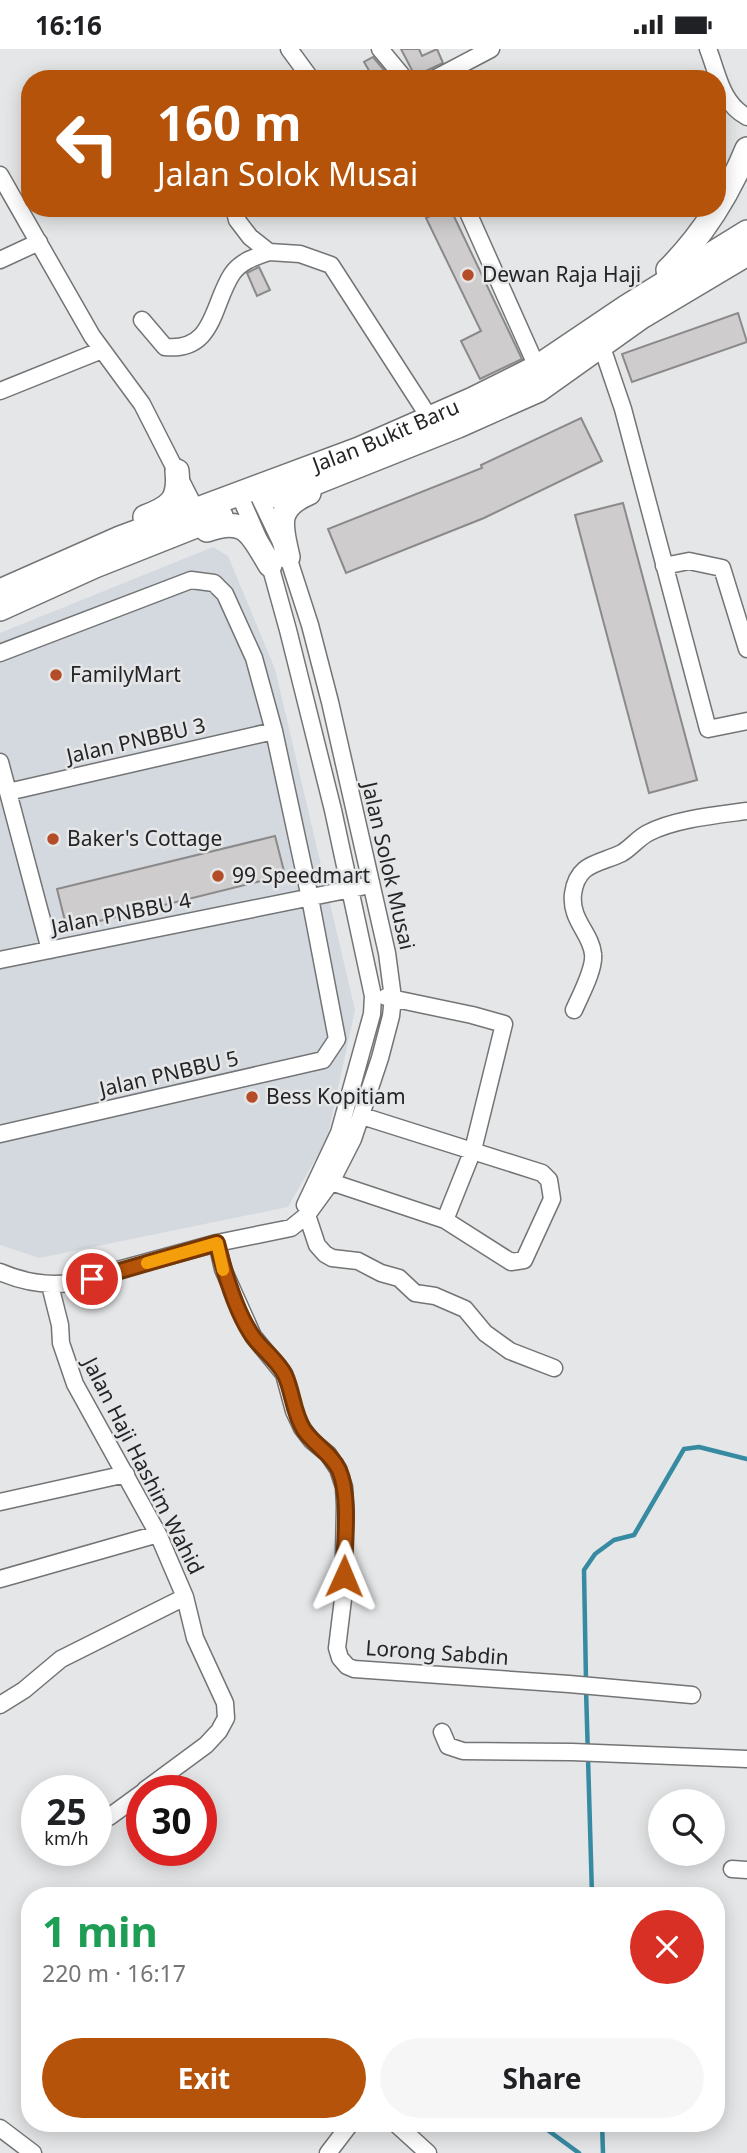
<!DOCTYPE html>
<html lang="en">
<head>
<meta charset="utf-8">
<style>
	:root { --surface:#fff; --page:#f6f6f6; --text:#202124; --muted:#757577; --accent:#b45309 }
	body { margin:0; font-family:"Noto Sans",sans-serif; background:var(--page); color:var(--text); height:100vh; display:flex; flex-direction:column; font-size:26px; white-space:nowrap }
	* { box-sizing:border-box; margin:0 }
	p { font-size:23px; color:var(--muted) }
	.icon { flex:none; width:38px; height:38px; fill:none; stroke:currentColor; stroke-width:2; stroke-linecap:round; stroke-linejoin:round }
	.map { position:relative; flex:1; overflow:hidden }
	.drawer { position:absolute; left:21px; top:1838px; width:704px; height:245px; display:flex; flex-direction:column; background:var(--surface); border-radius:28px; box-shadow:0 4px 18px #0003 }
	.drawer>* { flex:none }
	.top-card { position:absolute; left:21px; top:21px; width:705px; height:147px; border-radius:28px; box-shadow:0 4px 18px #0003; background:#b45309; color:#fff; overflow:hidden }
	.tools { position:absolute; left:648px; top:1740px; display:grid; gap:14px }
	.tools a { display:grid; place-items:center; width:77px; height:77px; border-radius:50%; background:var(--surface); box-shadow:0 4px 18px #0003; font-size:35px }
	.speed { position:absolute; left:21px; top:1726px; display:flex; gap:14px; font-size:35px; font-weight:700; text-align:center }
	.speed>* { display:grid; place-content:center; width:91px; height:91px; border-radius:50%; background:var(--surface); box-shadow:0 4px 18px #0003; line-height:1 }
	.speed small { font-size:18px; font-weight:400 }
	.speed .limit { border:10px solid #d22; background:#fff; color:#111 }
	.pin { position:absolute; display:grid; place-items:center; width:60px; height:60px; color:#fff; margin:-30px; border:4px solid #fff; border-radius:50%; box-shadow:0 2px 7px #0007 }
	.me { position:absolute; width:77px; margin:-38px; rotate:1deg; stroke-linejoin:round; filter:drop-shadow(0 0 5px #0008) }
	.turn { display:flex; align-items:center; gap:24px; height:147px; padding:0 21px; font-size:32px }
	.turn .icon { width:91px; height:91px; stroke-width:2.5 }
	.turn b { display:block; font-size:49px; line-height:60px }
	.round { display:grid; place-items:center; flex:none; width:74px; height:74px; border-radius:37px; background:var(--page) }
	.head { display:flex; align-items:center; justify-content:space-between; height:119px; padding:0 21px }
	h1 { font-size:42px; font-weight:700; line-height:52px; color:#1e9e55 }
	.cta { display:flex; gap:14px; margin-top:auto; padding:14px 21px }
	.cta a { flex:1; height:80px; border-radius:42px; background:var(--accent); color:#fff; font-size:28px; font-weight:700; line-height:80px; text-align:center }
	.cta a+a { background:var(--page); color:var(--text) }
	.status { display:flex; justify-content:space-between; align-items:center; height:49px; padding:0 35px; background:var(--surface); direction:ltr }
	.status svg { height:19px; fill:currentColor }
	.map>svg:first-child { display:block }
	.built { fill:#d4d9e0 }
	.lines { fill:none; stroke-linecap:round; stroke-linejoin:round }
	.stream { stroke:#368aa2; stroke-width:4.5 }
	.building { fill:#cecccc; stroke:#8b8989; stroke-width:2 }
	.street-casing { stroke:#737475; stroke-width:19 }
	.secondary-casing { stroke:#737475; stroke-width:26 }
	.street { stroke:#fff; stroke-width:16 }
	.secondary { stroke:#fff; stroke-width:23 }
	.route-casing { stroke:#753606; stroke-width:18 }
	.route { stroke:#b45309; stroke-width:12 }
	.slow { stroke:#f59e0b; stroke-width:12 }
	.poi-dot { fill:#b44d27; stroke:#e5e6e7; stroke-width:2.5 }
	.labels { text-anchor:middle; stroke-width:5; stroke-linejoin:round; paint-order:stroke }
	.poi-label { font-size:21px; fill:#252526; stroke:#e5e6e7; text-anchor:start }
	.street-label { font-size:21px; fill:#252526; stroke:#e5e6e7 }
</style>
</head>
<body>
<div class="status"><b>16:16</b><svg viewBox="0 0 49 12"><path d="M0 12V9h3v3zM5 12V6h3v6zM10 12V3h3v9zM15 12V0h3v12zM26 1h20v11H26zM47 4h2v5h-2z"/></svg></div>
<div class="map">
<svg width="747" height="2104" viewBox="0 0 747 2104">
	<rect width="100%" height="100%" fill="#e5e6e7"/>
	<path class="built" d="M213,498L228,507L275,620L355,961L327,1090L288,1158L39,1209L0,1196V584Z"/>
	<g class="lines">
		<path class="stream" d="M586,1632L584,1521L595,1505L614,1491L634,1486L684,1400L699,1398L747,1410
			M586,1640L592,1846
			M538,2074L579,2104
			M602,2074L603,2104"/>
	</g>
	<path class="building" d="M401,0H419L422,7L437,0L443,14L415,27Z
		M373,8L390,28L391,30H374L364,13Z
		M446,159H450L522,310L480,330L461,292L481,282L426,169Z
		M259,218L270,241L257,247L247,224Z
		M738,264L747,293L632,333L622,305Z
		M581,369L602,412L484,469L346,524L328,480L482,419L481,416Z
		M623,454L697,731L649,744L575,466Z
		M275,787L285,826L67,880L57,840Z"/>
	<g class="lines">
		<defs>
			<path id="street" d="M289,0L311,30
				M380,0L405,30
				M708,0C718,25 721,54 747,68
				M434,30L491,0
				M0,126L92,287L142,355L200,469
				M234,159L237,171L250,188L269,203L300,205L331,216L429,368
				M466,159L537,318
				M0,211L39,193
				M142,271L165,298C215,303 212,255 232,225C241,212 255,208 269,203
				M594,290L605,307L623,360L708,680L747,672
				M0,342L102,301
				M239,445L270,516L288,581L333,761L373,947L372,965L339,1084L305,1156
				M664,517L689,512L722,519L747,600
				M0,604L191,531L214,534L225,545L254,609L274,682L310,849L337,990L323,1011L0,1085
				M0,713L50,901
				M8,743L274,682
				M0,911L361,838
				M386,948L472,966L504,975L473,1101L445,1171
				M574,961C580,947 595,920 593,905C591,884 570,871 573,845C577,813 600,815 622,804C632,798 638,789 648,784C674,770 717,766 747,762
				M331,1133L445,1171L511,1213L524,1211L552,1150L549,1131L542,1124L362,1067
				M307,1166L317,1196L325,1205L332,1209L358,1212L381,1224L399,1229L415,1244L435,1247L465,1260L485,1284L510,1302L554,1319
				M217,1194L223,1220L253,1287L284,1325L294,1362L302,1379L312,1392L328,1405L338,1420L344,1438L345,1457L343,1550L337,1599L340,1609L347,1617L354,1620L569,1635L692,1646
				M0,1223C23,1233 45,1237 70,1234L217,1194L291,1179L307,1166L331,1133L353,1090L380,1009L391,967L393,949L387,904L330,653L310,576L288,508L255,439
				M50,1236L60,1276L61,1294L75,1335L158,1485L185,1548L195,1589L225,1654L226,1669L219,1682L206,1696L145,1741
				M0,1453L126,1425
				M0,1530L158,1485
				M0,1656L24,1641L61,1610L185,1548
				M442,1683L448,1697L463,1702L572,1703L747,1710
				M109,1768L142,1744
				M732,1820L747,1821
				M395,2074L428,2104
				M0,2079L33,2104
				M328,2104L351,2074"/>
			<g id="secondary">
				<path d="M668,221C703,186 728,146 747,100"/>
				<path d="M276,447L310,436L458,377L539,341L643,267L747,205"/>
				<path d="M145,468C171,458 180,451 177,422"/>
				<path d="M207,481C247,467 251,485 270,516"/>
				<path d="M288,508C281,477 274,459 309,444"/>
				<path id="s1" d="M0,542L120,489L359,400L473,350L537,318L626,258L747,183"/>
				<path d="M0,560L95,517L221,467"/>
			</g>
		</defs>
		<use href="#street" class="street-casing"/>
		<use href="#secondary" class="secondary-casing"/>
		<use href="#street" class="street"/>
		<use href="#secondary" class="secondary"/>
	</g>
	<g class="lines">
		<defs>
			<path id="route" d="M92,1230L217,1194C224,1222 237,1266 254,1289C263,1301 278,1312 285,1326C293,1343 293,1364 304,1381C314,1396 331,1404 339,1421C351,1449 344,1496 344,1527"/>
		</defs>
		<use href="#route" class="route-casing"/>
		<use href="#route" class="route"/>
		<path class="slow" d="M147,1214L217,1194L223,1221"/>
	</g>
	<g class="poi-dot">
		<circle cx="468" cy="226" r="7"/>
		<circle cx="56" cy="626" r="7"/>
		<circle cx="53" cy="790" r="7"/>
		<circle cx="218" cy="827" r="7"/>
		<circle cx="252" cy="1048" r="7"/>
	</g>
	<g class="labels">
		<g class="poi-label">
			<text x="482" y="233">Dewan Raja Haji</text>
			<text x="70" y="633">FamilyMart</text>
			<text x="67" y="797">Baker's Cottage</text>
			<text x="232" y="834">99 Speedmart</text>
			<text x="266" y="1055">Bess Kopitiam</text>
		</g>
		<g class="street-label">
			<text dy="7" stroke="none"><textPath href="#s1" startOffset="416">Jalan Bukit Baru</textPath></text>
			<text transform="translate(136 692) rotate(-13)" y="7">Jalan PNBBU 3</text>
			<text transform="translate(388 817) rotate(77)" y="7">Jalan Solok Musai</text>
			<text transform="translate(121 865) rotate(-11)" y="7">Jalan PNBBU 4</text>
			<text transform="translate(169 1025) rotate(-13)" y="7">Jalan PNBBU 5</text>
			<text transform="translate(143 1417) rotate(63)" y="7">Jalan Haji Hashim Wahid</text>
			<text transform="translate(437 1604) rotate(4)" y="7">Lorong Sabdin</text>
		</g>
	</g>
</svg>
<div class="tools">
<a><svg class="icon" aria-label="search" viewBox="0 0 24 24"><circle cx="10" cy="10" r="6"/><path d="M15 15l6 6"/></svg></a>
</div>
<div class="speed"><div>25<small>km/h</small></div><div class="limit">30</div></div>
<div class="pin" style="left:92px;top:1230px;background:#d93025"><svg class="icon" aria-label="arrive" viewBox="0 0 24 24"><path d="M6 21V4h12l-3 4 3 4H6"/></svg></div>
<svg class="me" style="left:344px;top:1527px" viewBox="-20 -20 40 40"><path d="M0-17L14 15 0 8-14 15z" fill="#b45309" stroke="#fff" stroke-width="4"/></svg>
<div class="top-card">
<div class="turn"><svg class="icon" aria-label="left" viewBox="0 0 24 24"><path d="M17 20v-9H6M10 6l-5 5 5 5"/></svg><div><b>160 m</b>Jalan Solok Musai</div></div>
</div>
<section class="drawer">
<div class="head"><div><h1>1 min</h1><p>220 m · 16:17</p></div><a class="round" style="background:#d93025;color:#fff"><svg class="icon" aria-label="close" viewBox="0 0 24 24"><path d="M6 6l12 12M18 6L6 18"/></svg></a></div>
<div class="cta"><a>Exit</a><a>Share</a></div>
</section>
</div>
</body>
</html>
